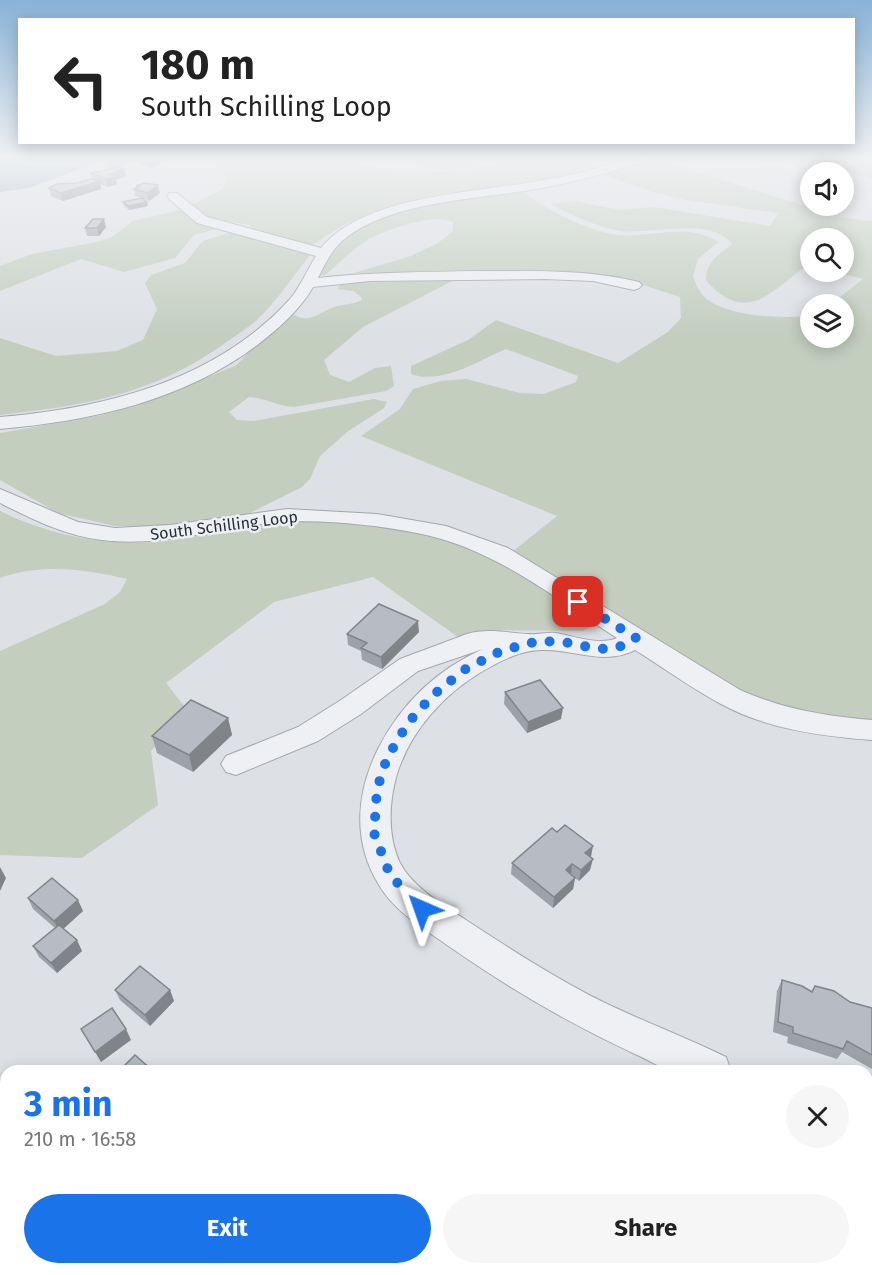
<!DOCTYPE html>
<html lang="en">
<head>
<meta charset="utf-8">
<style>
	:root { --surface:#fff; --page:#f6f6f6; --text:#222; --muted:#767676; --accent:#1a73e8 }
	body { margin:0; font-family:"Fira Sans",sans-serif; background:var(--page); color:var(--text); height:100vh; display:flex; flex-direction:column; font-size:22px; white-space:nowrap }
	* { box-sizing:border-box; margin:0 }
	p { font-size:20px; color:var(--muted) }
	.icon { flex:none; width:33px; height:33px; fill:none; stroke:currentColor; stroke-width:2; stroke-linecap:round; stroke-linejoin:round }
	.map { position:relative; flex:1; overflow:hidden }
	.drawer { position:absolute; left:0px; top:1065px; width:873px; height:210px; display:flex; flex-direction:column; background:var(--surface); border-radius:18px 18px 0 0; box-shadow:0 3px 15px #0003 }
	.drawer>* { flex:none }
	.hud { position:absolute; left:18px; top:18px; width:837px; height:126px; border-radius:0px; box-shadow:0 3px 15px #0003; background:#fff; color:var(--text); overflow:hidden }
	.controls { position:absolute; left:800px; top:162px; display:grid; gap:12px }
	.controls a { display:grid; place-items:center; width:54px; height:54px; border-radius:50%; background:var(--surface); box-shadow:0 3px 15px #0003; font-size:30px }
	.pin { position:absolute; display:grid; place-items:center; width:51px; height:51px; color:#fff; margin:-26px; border-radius:12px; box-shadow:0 3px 9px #0006 }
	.me { position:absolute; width:66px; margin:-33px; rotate:317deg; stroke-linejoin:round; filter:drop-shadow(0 0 4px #0008) }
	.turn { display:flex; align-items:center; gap:21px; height:126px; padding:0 24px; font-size:27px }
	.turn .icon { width:78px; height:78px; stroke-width:2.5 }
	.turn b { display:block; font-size:42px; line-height:51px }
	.round { display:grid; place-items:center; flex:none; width:63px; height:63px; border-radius:32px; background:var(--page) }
	.headline { display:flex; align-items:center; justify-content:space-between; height:102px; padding:0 24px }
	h1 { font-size:36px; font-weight:700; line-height:45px; color:var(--accent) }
	.cta { display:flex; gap:12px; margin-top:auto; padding:12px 24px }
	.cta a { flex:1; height:69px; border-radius:36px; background:var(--accent); color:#fff; font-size:24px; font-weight:700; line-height:69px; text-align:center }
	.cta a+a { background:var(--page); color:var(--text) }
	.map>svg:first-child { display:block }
	.green { fill:#c3cebf }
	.water { fill:#9baec1 }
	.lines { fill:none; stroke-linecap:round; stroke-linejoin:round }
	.minor-casing { stroke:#a3a7ae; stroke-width:2 }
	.minor { fill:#eff0f4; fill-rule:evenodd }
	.wall { fill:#9da2a9 }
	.shaded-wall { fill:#808489 }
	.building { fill:#b7bcc4; stroke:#808489; stroke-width:1.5 }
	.route { stroke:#1a73e8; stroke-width:10; stroke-dasharray:0 18 }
	.labels { text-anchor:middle; stroke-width:5; stroke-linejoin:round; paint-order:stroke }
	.street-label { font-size:16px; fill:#282e39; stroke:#eceff3 }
</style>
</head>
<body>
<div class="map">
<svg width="872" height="1275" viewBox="0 0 872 1275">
	<rect width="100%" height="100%" fill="#dde0e5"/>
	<path class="green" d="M186,157H470L453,163L484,165L452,170L422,168L414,164L361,163C382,172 491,180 502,157H624L622,160L581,173L538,183L446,193L417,199L370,213L345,224L312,245L304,247L256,233L250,225L207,218L188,207L222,189L227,178C215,158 207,160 186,157Z
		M745,157H859L872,160V178L813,165L765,162Z
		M654,159L844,218L872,221V720L808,716L733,689L608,609L512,552L557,516L361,436L400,409L413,389L441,381L466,379L520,393L544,394L576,382L578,376L506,349C477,361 443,385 411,374V366L468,340L496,320L618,363L668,332L681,318L680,297L643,285L593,275L399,276L351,274L411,256L438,243L453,231V222C435,213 391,228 373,237C356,245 340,263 325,275L317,276C325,265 333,247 344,238C387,203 469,198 523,191C543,209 591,232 618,235C649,238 690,222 718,242L698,259L693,276C695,281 697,288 701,293C718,317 783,319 810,316V338H843V304H831L863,279L835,272H843V238H810V265H807C771,292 745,326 706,280C706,261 719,255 732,244C710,216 652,235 621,231C597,227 573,216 552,204L574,201L621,210L654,207L770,226L778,213L687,200L649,191L601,174Z
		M180,210L200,222L221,228L194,235L175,258L124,272L81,259L0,291V266L32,254L97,242L112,237L133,221Z
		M232,232L310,255C293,276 277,301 258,319C249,327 238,334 228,341C155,394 88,405 0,415V338L56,356L117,351L143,340L157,309L145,283L151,275L185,263L203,241Z
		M458,278L363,327L324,360L330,375L349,382L375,368L391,366L394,386L386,391L294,407C278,406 265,398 249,397L229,412L237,420L254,421L374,399L387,402L384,408L347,432L320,456L310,479L302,487L248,514L169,526H115L58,513L0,480V433L102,415L154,399L237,365L260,339L298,307L294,315C310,324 320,312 334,307C343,304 353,305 362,300L361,297L353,291L337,289L344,281L395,282Z
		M0,511C53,537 113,548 172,540C208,535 249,521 284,520C336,518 401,522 451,538C498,553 552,597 594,625L583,631L489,630L458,637L373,577L274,602L166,683L188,711L151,751L158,805L82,858L0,855V651L105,604L120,592L127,579C87,569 40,563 0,578Z"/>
	<path class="water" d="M0,157H112L29,188L0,192Z"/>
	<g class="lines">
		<defs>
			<path id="minor" d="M638,157H656L654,159C617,170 580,181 542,188C484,199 395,200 347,237C333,247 326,262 318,278C372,272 425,272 479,271C533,271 587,269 639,282L642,285L639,288L634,290L593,281L544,279L370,281L313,287C300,310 278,329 256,346C182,401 91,421 0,429V417C105,408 216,381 290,299C301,286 307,270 316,256L197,223L169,199L167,196L169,193H177L207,217L321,248C365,194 479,193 544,180C576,175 607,165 638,157Z
				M0,489L78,522L115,528L170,525L287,509L377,514L446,526L508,548L740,690C783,709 825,716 872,720V740C820,736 767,729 721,704C691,688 664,668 635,650C604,666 574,649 542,650C521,650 500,661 483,671C444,694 411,730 397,774C389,802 387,835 400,863C413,888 445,906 469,922C512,950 555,978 601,1001C642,1021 685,1037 726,1057L731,1071C714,1071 688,1075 672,1071C660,1068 647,1059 635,1054C568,1023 507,987 447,945C423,928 394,911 379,885C352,841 356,792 379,747C402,703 438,669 483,649L418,671L361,714L318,741L236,775L226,772L221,764L226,756L298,727L341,700L400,659L467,634C487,628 508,633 528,634C537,635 546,632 556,633C574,636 599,646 617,638C554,597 492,547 417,533C370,524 316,518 268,523C213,530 158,547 102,540C65,536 32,519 0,503Z
				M0,1080L6,1083V1126L0,1123Z
				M867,1153L872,1155V1198L867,1196Z
				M136,1269H182L184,1275H138Z"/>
		</defs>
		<use href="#minor" class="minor-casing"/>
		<use href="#minor" class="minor"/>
	</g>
	<path class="wall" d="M112,157H146L147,158L136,162H131L118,167L124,169L126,176L116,180L117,184L108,187L100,184L101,189L63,201L51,196L49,188L77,183L92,179L91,173L102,171L114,168L108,167L107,159Z
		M160,161V164L151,168L140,165L139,162Z
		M136,186L160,193L149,201L142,198L147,202L148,206L129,210L124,206L123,202L142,198L135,196L134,189L137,188Z
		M106,227L99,236H87L85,228Z
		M419,632L382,669L362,660L361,651L348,645L347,634Z
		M505,692L561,719L527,733L504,704Z
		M228,718L232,735L193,772L157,753L152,736Z
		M591,858L590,870L579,881L575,878L573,889L553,908L511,874L512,863Z
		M28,898L83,911L63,928L82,951L57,973L39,957L33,946L55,928L33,909Z
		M782,980L812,992L872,1008V1069L842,1052L837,1059L787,1043L788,1037L773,1032L777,991Z
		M115,990H170L174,1001L150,1026L120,1000Z"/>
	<path class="shaded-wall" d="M125,157H131V162L117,168L115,161Z
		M135,157H146L147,158L136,162Z
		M160,161V164L151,168L150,164Z
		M124,169L126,176L116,180L117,184L108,187L106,179L108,175Z
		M100,181L101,189L63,201L61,193Z
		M158,185L160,193L149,201L147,193Z
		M147,202L148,206L129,210L128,206Z
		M104,219L106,227L99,236L97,228Z
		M418,621L419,632L382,669L381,657Z
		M563,708L561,719L527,733L528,722Z
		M228,718L232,735L193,772L189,755Z
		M593,846L591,857L585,853Z
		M593,859L590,870L579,881L581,870Z
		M572,864L571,875L566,870Z
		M0,867L6,878L0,891Z
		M575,878L573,889L553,908L554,897Z
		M78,900L83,911L60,932L54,921Z
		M77,940L82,951L57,973L51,963Z
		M170,990L174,1001L150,1026L145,1015Z
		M126,1029L131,1040L101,1062L95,1052Z
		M0,1261L9,1271L5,1275H0Z"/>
	<path class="building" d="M112,157H125L115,161L107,159Z
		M149,158L160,161L150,164L139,162Z
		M116,167L124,169L108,175L116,176L106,179L91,173L102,171Z
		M91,179L100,181L61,193L49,188L57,184L77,183Z
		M144,183L158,185L147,193L134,189L140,186H136Z
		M142,198L147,202L128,206L123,202Z
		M93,219H104L97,228H85Z
		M379,604L418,621L381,657L361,648L367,643L347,634Z
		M540,680L563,708L528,722L505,692Z
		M191,700L228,718L189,755L152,736Z
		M565,825L593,846L585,853L593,859L581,870L572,864L566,870L575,878L554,897L512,863L552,828L557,832Z
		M52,878L78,900L54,921L28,898Z
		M59,925L77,940L51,963L33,946Z
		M140,966L170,990L145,1015L115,990Z
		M782,980L802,986L812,992L815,986L834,991L850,1002L872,1008V1055L847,1041L843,1049L793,1033V1027L778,1022Z
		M112,1008L126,1029L95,1052L81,1029Z
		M135,1055L153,1071H119Z"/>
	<linearGradient id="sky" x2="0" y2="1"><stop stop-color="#89b2d8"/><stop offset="0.47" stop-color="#f0f1f3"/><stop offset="1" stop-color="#f0f1f3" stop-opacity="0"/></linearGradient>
	<rect width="872" height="335" fill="url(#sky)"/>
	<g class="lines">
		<path class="route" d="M422,909L390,875L374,833L377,789L387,758L408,723L432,696L464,670L501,651L538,641L564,642L598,649L617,648L636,638L578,602"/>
	</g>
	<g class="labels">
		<g class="street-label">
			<text transform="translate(224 525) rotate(-7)" y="6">South Schilling Loop</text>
		</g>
	</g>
</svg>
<div class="controls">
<a><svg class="icon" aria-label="sound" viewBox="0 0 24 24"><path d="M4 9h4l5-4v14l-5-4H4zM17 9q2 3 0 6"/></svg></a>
<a><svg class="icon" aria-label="search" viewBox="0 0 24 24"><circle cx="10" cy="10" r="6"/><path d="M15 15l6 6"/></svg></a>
<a><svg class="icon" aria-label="layers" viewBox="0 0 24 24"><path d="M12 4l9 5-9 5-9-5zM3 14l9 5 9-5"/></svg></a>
</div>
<div class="pin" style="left:578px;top:602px;background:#d93025"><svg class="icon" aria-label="arrive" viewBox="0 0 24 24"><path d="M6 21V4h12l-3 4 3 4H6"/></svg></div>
<svg class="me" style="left:422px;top:909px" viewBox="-20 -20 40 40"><path d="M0-17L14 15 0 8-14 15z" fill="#1a73e8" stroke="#fff" stroke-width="4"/></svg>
<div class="hud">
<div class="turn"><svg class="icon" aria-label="left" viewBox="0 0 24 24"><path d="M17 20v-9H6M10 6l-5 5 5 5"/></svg><div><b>180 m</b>South Schilling Loop</div></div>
</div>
<section class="drawer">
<div class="headline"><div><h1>3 min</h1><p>210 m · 16:58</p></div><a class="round"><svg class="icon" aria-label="close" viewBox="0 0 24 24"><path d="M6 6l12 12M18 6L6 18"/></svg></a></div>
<div class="cta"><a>Exit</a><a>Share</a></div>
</section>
</div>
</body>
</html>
